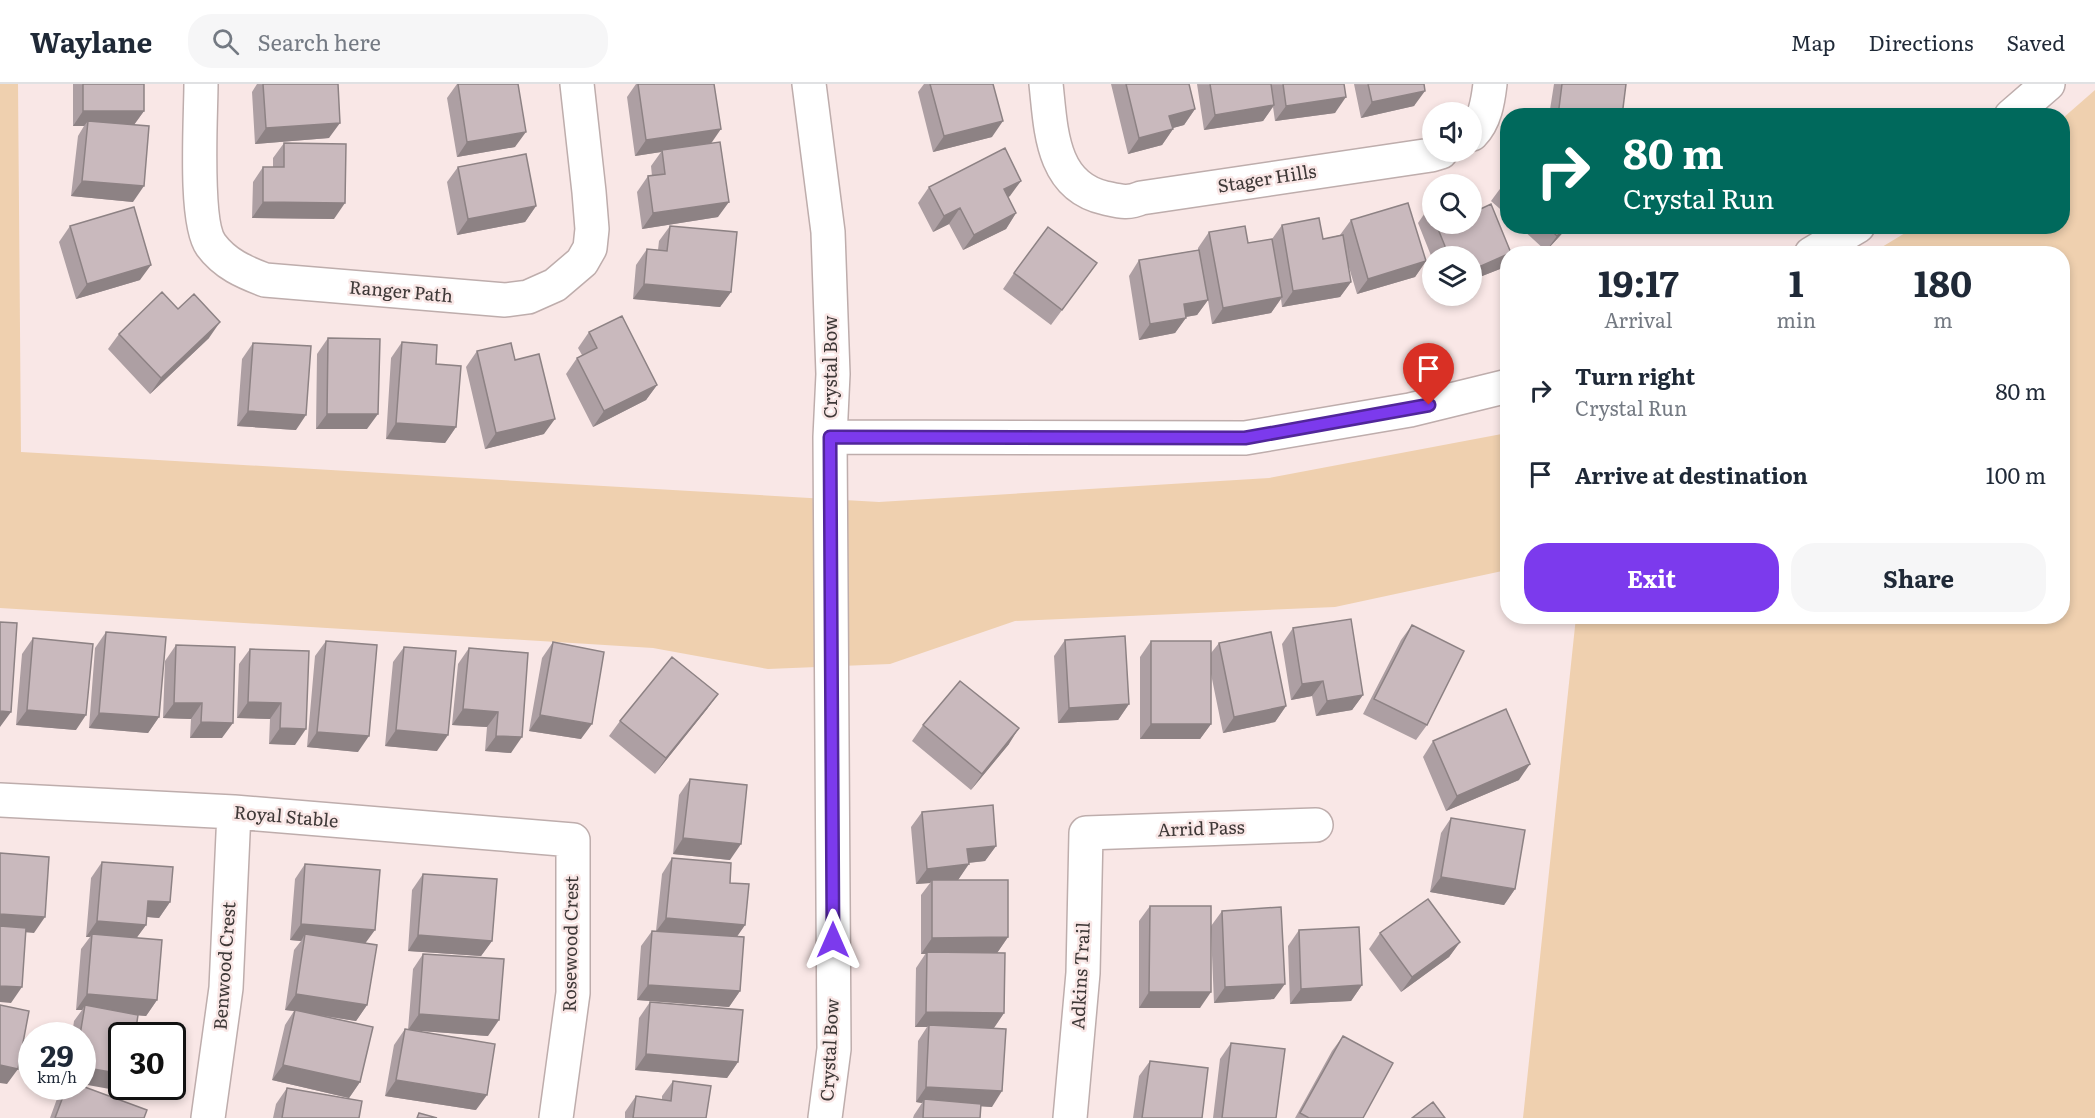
<!DOCTYPE html>
<html lang="en">
<head>
<meta charset="utf-8">
<style>
	:root { --surface:#fff; --page:#f6f6f7; --text:#1f2937; --muted:#747a83; --line:#e0e1e3; --accent:#7c3aed }
	body { margin:0; font-family:Literata,serif; background:var(--page); color:var(--text); height:100vh; display:flex; flex-direction:column; font-size:22px; white-space:nowrap }
	* { box-sizing:border-box; margin:0 }
	p { font-size:20px; color:var(--muted) }
	.icon { flex:none; width:33px; height:33px; fill:none; stroke:currentColor; stroke-width:2; stroke-linecap:round; stroke-linejoin:round }
	.map { position:relative; flex:1; overflow:hidden }
	.side { position:absolute; left:1500px; top:162px; width:570px; height:378px; display:flex; flex-direction:column; background:var(--surface); border-radius:24px; box-shadow:0 3px 9px #0003 }
	.side>* { flex:none }
	.hud { position:absolute; left:1500px; top:24px; width:570px; height:126px; border-radius:24px; box-shadow:0 3px 9px #0003; background:#00695c; color:#fff; overflow:hidden }
	.tools { position:absolute; left:1422px; top:18px; display:grid; gap:12px }
	.tools a { display:grid; place-items:center; width:60px; height:60px; border-radius:50%; background:var(--surface); box-shadow:0 3px 9px #0003; font-size:30px }
	.speed { position:absolute; left:18px; top:938px; display:flex; gap:12px; font-size:30px; font-weight:700; text-align:center }
	.speed>* { display:grid; place-content:center; width:78px; height:78px; border-radius:50%; background:var(--surface); box-shadow:0 3px 9px #0003; line-height:1 }
	.speed small { font-size:15px; font-weight:400 }
	.speed .limit { border:3px solid #111; border-radius:9px; background:#fff; color:#111 }
	.pin { position:absolute; display:grid; place-items:center; width:51px; height:51px; color:#fff; margin:-62px -26px; border-radius:50% 50% 50% 0; rotate:-45deg; box-shadow:0 0 6px #0007 }
	.pin .icon { rotate:45deg }
	.me { position:absolute; width:66px; margin:-33px; rotate:0deg; stroke-linejoin:round; filter:drop-shadow(0 0 4px #0008) }
	.turn { display:flex; align-items:center; gap:21px; height:126px; padding:0 24px; font-size:27px }
	.turn .icon { width:78px; height:78px; stroke-width:2.5 }
	.turn b { display:block; font-size:42px; line-height:51px }
	.eta { display:flex; justify-content:space-evenly; align-items:center; height:102px; text-align:center }
	.eta b { font-size:36px; font-weight:700; line-height:42px }
	.cta { display:flex; gap:12px; margin-top:auto; padding:12px 24px }
	.cta a { flex:1; height:69px; border-radius:24px; background:var(--accent); color:#fff; font-size:24px; font-weight:700; line-height:69px; text-align:center }
	.cta a+a { background:var(--page); color:var(--text) }
	ul { padding:0; list-style:none }
	li { display:flex; align-items:center; gap:18px; height:84px; padding:0 24px }
	li div { flex:1 }
	li b { display:block; font-size:22px }
	li em { font-style:normal }
	header { display:flex; align-items:center; gap:36px; box-sizing:border-box; height:84px; padding:0 30px; background:var(--surface); border-bottom:2px solid var(--line) }
	header strong { font-size:28px }
	nav { display:flex; gap:33px; margin-inline-start:auto; font-size:21px }
	.search { width:420px; height:54px; background:var(--page); display:flex; align-items:center; gap:15px; box-sizing:border-box; padding:0 21px; border-radius:24px; color:var(--muted); font-size:22px }
	.map>svg:first-child { display:block }
	.green { fill:#efd0af }
	.lines { fill:none; stroke-linecap:round; stroke-linejoin:round }
	.minor-casing { stroke:#beadac; stroke-width:36 }
	.minor { stroke:#fff; stroke-width:33 }
	.wall { fill:#ad9fa3 }
	.shaded-wall { fill:#8d8284 }
	.building { fill:#c9b9bd; stroke:#8d8284; stroke-width:1.5 }
	.route-casing { stroke:#51269a; stroke-width:15 }
	.route { stroke:#7c3aed; stroke-width:10 }
	.labels { text-anchor:middle; stroke-width:5; stroke-linejoin:round; paint-order:stroke }
	.street-label { font-size:18px; fill:#3e3837; stroke:#f9e7e6 }
</style>
</head>
<body>
<header>
<strong>Waylane</strong>
<div class="search"><svg class="icon" aria-label="search" viewBox="0 0 24 24"><circle cx="10" cy="10" r="6"/><path d="M15 15l6 6"/></svg>Search here</div>
<nav><a>Map</a><a>Directions</a><a>Saved</a></nav>
</header>
<div class="map">
<svg width="2095" height="1034" viewBox="0 0 2095 1034">
	<rect width="100%" height="100%" fill="#f9e7e6"/>
	<path class="green" d="M0,0H18L21,368L879,418L1269,394L1507,349V486L1335,523L1015,537L890,580L768,585L653,564L0,524Z
		M2095,6V1034H1523L1576,533L2062,532V170L1872,169L1915,143L2062,142L2063,34Z"/>
	<g class="lines">
		<defs>
			<path id="minor" d="M201,0C201,32 194,138 211,161C225,180 244,188 265,196L505,216L528,213L555,201L582,178L590,164L592,145L589,108L577,0
				M809,0L828,148L833,290L830,353L834,965L825,1034
				M1046,0C1051,45 1051,102 1105,114C1119,117 1128,120 1141,114L1431,71L1441,68
				M2011,32L2048,0
				M1472,50C1485,37 1488,17 1490,0
				M1811,170L1858,142
				M830,353L1245,354L1410,326L1508,302
				M0,716L234,728L573,756V909L556,1034
				M208,1034L226,904L234,728
				M1070,1034L1083,889L1086,749L1316,741"/>
		</defs>
		<use href="#minor" class="minor-casing"/>
		<use href="#minor" class="minor"/>
	</g>
	<path class="wall" d="M73,0H144V27L134,41L133,118L71,112L78,52L84,42H73Z
		M257,0H338L329,54L255,60L252,8Z
		M457,0H518L515,63L457,73L447,14Z
		M636,0H638L711,59L718,133L642,145L637,108L648,92H652L651,82L661,68L635,72L627,13Z
		M924,0H993L992,53L933,68L918,8Z
		M1111,0H1189L1195,25L1184,41L1172,44L1173,45L1162,61L1128,70Z
		M1197,0H1344L1335,29L1275,37L1273,23L1263,37L1204,46Z
		M1354,0H1424L1414,22L1361,34Z
		M1554,0H1562L1622,32H1549Z
		M284,59L334,135L252,134L253,98L263,83H273V74Z
		M458,83L536,122L525,138L457,151L447,98Z
		M1508,94V132L1491,117Z
		M929,103L1010,112L1008,113L1016,129L1006,145L963,166L949,140L933,148L918,119Z
		M1432,122V140H1472L1508,170L1500,185L1472,196V172H1432V174L1418,139L1429,123Z
		M1351,136L1426,177L1415,193L1357,210L1348,180L1351,198L1340,213L1282,223L1281,215L1271,229L1212,240L1208,216L1197,231L1186,233L1175,249L1139,256L1129,192L1139,176L1198,166V164L1209,148L1248,159L1272,155L1282,141L1323,155L1340,151Z
		M70,142L140,196L76,215L59,158Z
		M670,142L731,208L720,223L633,215L636,181L647,165L658,166L659,157Z
		M1519,142H1569L1546,167Z
		M1097,179L1051,241L1003,205L1014,189Z
		M178,225L209,254L150,310L108,265L119,250Z
		M589,248L657,301L646,316L593,343L566,290L577,274L582,271L578,264Z
		M328,254L367,345H316L317,270Z
		M402,258L436,280L456,343L445,359L386,355L391,274Z
		M253,259L296,346L237,342L242,275Z
		M477,267L515,276L544,350L485,365L466,283Z
		M1412,541L1427,641L1416,656L1363,630L1401,556Z
		M1293,544L1363,611L1352,626L1316,632L1312,612L1291,616L1282,560Z
		M106,548L159,633L148,649L89,644L95,564Z
		M33,554L76,646L16,641L22,570Z
		M1065,556L1129,620L1118,636L1058,639L1054,572Z
		M326,557L358,668L307,663L315,572Z
		M1151,557L1211,569L1219,559L1286,622L1275,638L1223,649L1211,590V640L1200,655H1140V573Z
		M553,558L581,655L529,647L542,574Z
		M176,561L222,654H190L191,635L163,634L165,577Z
		M404,563L437,667L385,662L393,578Z
		M469,564L528,569L511,669L485,667L487,643L452,641L458,580Z
		M250,565L309,567L295,661L269,660L270,635L237,634L239,580Z
		M718,610L707,625L655,690L609,652L620,637Z
		M923,641L1009,660L971,706L912,657Z
		M1433,657L1519,696L1446,727L1423,673Z
		M690,695L730,776L673,770L679,711Z
		M922,728L996,762L985,777L969,779L958,796L1008,853L997,869L1004,929L994,944L992,1023L981,1022L980,1034H913L914,1031L922,1019L916,1018L918,957L927,943H915L916,884L926,869L921,870V811L930,799L916,800L911,743Z
		M1451,734L1515,805L1504,821L1430,808L1441,749Z
		M672,774L730,799L745,841L736,853L740,907L729,923L637,916L641,862L652,847H656L662,790Z
		M102,778L170,818L159,834L147,833L146,841L137,853L157,916L146,932L135,931L122,951L143,1011L82,951H72L74,937L82,926H76L81,865L90,853H86L91,794Z
		M305,780L366,859L367,921L356,937L323,932L360,998L349,1014L272,996L285,941L294,927L285,926L294,866L301,857L290,856L295,795Z
		M423,790L492,857L481,872L408,867L412,806Z
		M1150,822L1211,842L1222,827L1274,915L1214,919L1211,847L1200,924H1139V837Z
		M1299,846L1362,901L1351,917L1290,920L1288,862Z
		M1380,849L1460,858L1449,873L1401,908L1369,865Z
		M423,870L488,952L409,946L476,1026L385,1012L394,961L405,945L408,946L413,885Z
		M650,918L738,978L727,994L635,986L639,934Z
		M1343,952L1363,1034H1295L1332,967Z
		M1231,959L1276,1034H1213L1220,975Z
		M1150,977L1202,1034H1133L1139,992Z
		M673,997L706,1034H625V1028L636,1012L662,1016V1012Z
		M65,1002H82L144,1034H50L58,1012Z
		M287,1004L359,1034H273L276,1020Z"/>
	<path class="shaded-wall" d="M1425,7L1414,22L1361,34L1372,18Z
		M1346,13L1335,29L1275,37L1286,22Z
		M1274,21L1263,37L1204,46L1215,31Z
		M1195,25L1184,41L1159,48L1169,32Z
		M83,27H144L133,42L88,37L84,42H73Z
		M1003,37L992,53L933,68L944,52Z
		M340,39L329,54L255,60L266,44Z
		M721,45L710,61L662,66L661,68L635,72L646,56Z
		M1173,45L1162,61L1128,70L1139,54Z
		M526,48L515,63L457,73L467,58Z
		M82,97L144,102L133,118L71,112Z
		M1021,97L1010,112L993,121L1004,105Z
		M263,118L345,119L334,135L252,134Z
		M729,118L718,133L642,145L653,129Z
		M536,122L525,138L457,151L468,135Z
		M960,124L949,140L933,148L944,132Z
		M1016,129L1006,145L963,166L974,151Z
		M1566,142H1569L1546,167L1557,152Z
		M1508,170V174L1500,185L1472,196V186Z
		M1426,177L1415,193L1357,210L1368,195Z
		M151,181L140,196L76,215L87,200Z
		M1351,198L1340,213L1282,223L1293,207Z
		M644,200L731,208L720,223L633,215Z
		M1282,213L1271,229L1212,240L1223,224Z
		M1208,216L1197,231L1173,235L1184,220Z
		M1186,234L1175,249L1139,256L1150,240Z
		M220,238L209,254L150,310L161,294Z
		M657,301L646,316L593,343L604,327Z
		M248,327L306,331L296,346L237,342Z
		M327,330H378L367,345H316Z
		M555,335L544,350L485,365L496,349Z
		M396,339L456,343L445,359L386,355Z
		M1323,597L1312,612L1291,616L1302,600Z
		M718,610L707,625L655,690L666,674Z
		M1363,611L1352,626L1316,632L1327,617Z
		M248,618L281,619L270,635L237,634Z
		M174,619H202L191,635L163,634Z
		M1129,620L1118,636L1058,639L1069,624Z
		M1286,622L1275,638L1223,649L1234,633Z
		M463,625L498,628L487,643L452,641Z
		M27,626L86,631L76,646L16,641Z
		M0,627L11,628L0,643Z
		M99,629L159,633L148,649L89,644Z
		M540,631L592,640L581,655L529,647Z
		M201,638L233,639L222,654H190Z
		M1151,640H1211L1200,655H1140Z
		M280,644L306,645L295,661L269,660Z
		M1019,644L1009,660L971,706L982,690Z
		M396,646L448,651L437,667L385,662Z
		M317,648L369,652L358,668L307,663Z
		M496,652L522,653L511,669L485,667Z
		M1530,680L1519,696L1446,727L1457,712Z
		M683,754L741,760L730,776L673,770Z
		M996,762L985,777L956,780L967,765Z
		M969,780L958,796H932L930,799L916,800L927,785Z
		M1441,793L1515,805L1504,821L1430,808Z
		M148,817L170,818L159,834L137,832Z
		M0,830L45,833L34,849L0,846Z
		M666,834L745,841L734,857L655,849Z
		M97,837L146,841L135,856L92,850L90,853H86Z
		M301,840L375,846L364,861L305,850L301,857L290,856Z
		M418,851L492,857L481,872L408,867Z
		M1008,853L997,869L921,870L932,854Z
		M1460,858L1449,873L1401,908L1412,893Z
		M1285,900L1274,915L1214,919L1225,903Z
		M648,901L740,907L729,923L637,916Z
		M1362,901L1351,917L1290,920L1301,905Z
		M0,902L22,903L11,919L0,918Z
		M1149,908H1211L1200,924H1139Z
		M87,910L157,916L146,932L84,926L85,921L82,926H76Z
		M296,910L367,921L356,937L295,927V926L294,927L285,926Z
		M926,928L1004,929L993,945L929,941L927,943H915Z
		M419,930L499,936L488,952L408,946Z
		M646,970L738,978L727,994L635,986Z
		M0,981L18,985L7,1000L0,999Z
		M283,981L360,998L349,1014L272,996Z
		M82,983L122,990V1002H149L143,1011L82,1000Z
		M396,996L487,1011L476,1026L385,1012Z
		M926,1003L1002,1007L992,1023L924,1019V1015L922,1019L916,1018Z"/>
	<path class="building" d="M83,0H144V27H83Z
		M263,0H338L340,39L266,44Z
		M458,0H518L526,48L467,58Z
		M638,0H714L721,45L646,56Z
		M930,0H993L1003,37L944,52Z
		M1126,0H1189L1195,25L1169,32L1173,45L1139,54Z
		M1210,0H1271L1274,21L1215,31Z
		M1283,0H1344L1346,13L1286,22Z
		M1368,0H1424L1425,7L1372,18Z
		M1562,0H1626L1622,32H1558Z
		M88,37L149,42L144,102L82,97Z
		M720,58L729,118L653,129L648,92L665,90L662,66Z
		M284,59L346,60L345,119L263,118V83H284Z
		M1005,64L1021,97L1004,105L1016,129L974,151L960,124L944,132L929,103Z
		M526,70L536,122L468,135L458,83Z
		M1508,94V107L1501,101Z
		M1408,119L1426,177L1368,195L1351,136Z
		M1491,120L1511,169L1508,170L1472,186V172H1449L1436,140H1472V129Z
		M1432,122V132L1429,123Z
		M134,123L151,181L87,200L70,142Z
		M1319,134L1323,155L1343,151L1351,198L1293,207L1282,141Z
		M670,142L737,148L731,208L644,200L647,165L667,167Z
		M1245,142L1248,159L1272,155L1282,213L1223,224L1209,148Z
		M1547,142H1566L1557,152Z
		M1048,143L1097,179L1062,226L1014,189Z
		M1199,166L1208,216L1184,220L1186,234L1150,240L1139,176Z
		M162,208L178,225L194,210L220,238L161,294L119,250Z
		M622,232L657,301L604,327L577,274L597,264L589,248Z
		M328,254L380,255L378,330H327Z
		M402,258L437,261L436,280L461,282L456,343L396,339Z
		M253,259L311,262L306,331L248,327Z
		M511,259L515,276L539,270L555,335L496,349L477,267Z
		M1351,535L1363,611L1327,617L1323,597L1302,600L1293,544Z
		M0,538L17,539L11,628L0,627Z
		M1412,541L1464,567L1427,641L1374,615Z
		M106,548L166,553L159,633L99,629Z
		M1271,548L1286,622L1234,633L1219,559Z
		M1125,552L1129,620L1069,624L1065,556Z
		M33,554L93,560L86,631L27,626Z
		M326,557L377,561L369,652L317,648Z
		M1151,557H1211V640H1151Z
		M553,558L604,568L592,640L540,631Z
		M176,561L235,563L233,639L201,638L202,619H174Z
		M404,563L456,567L448,651L396,646Z
		M469,564L528,569L522,653L496,652L498,628L463,625Z
		M250,565L309,567L306,645L280,644L281,619L248,618Z
		M672,573L718,610L666,674L620,637Z
		M960,597L1019,644L982,690L923,641Z
		M1506,625L1530,680L1457,712L1433,657Z
		M690,695L747,701L741,760L683,754Z
		M993,721L996,762L967,765L969,780L927,785L922,728Z
		M1451,734L1525,746L1515,805L1441,793Z
		M0,769L49,773L45,833L0,830Z
		M672,774L731,779L730,799L749,800L745,841L666,834Z
		M102,778L173,783L170,818L148,817L146,841L97,837Z
		M305,780L380,786L375,846L301,840Z
		M423,790L497,795L492,857L418,851Z
		M932,796H1008V853L932,854Z
		M1428,815L1460,858L1412,893L1380,849Z
		M1150,822H1211V908H1149Z
		M1281,823L1285,900L1225,903L1222,827Z
		M0,842L26,844L22,903L0,902Z
		M1359,843L1362,901L1301,905L1299,846Z
		M652,847L744,853L740,907L648,901Z
		M92,850L162,856L157,916L87,910Z
		M305,850L377,861L367,921L296,910Z
		M927,868L1005,869L1004,929L926,928Z
		M423,870L504,875L499,936L419,930Z
		M650,918L743,926L738,978L646,970Z
		M0,921L29,927L18,985L0,981Z
		M85,921L138,931L135,951H122V990L82,983V951H80Z
		M295,926L373,943L360,998L283,981Z
		M929,941L1006,945L1002,1007L926,1003Z
		M405,945L495,960L487,1011L396,996Z
		M1343,952L1393,979L1363,1034H1309L1300,1029Z
		M1231,959L1285,965L1276,1034H1222Z
		M1150,977L1208,984L1202,1034H1142Z
		M673,997L711,1002L706,1034H633L636,1012L671,1017Z
		M67,1002H82L147,1026L144,1034H55Z
		M287,1004L362,1017L359,1034H282Z
		M924,1015L981,1020L980,1034H923Z
		M1433,1018L1445,1034H1412Z
		M419,1029L437,1034H417Z"/>
	<g class="lines">
		<defs>
			<path id="route" d="M833,856L830,353L1245,354L1429,321"/>
		</defs>
		<use href="#route" class="route-casing"/>
		<use href="#route" class="route"/>
	</g>
	<g class="labels">
		<g class="street-label">
			<text transform="translate(1267 95) rotate(-9)" y="6">Stager Hills</text>
			<text transform="translate(401 208) rotate(5)" y="6">Ranger Path</text>
			<text transform="translate(831 283) rotate(-90)" y="6">Crystal Bow</text>
			<text transform="translate(286 733) rotate(5)" y="6">Royal Stable</text>
			<text transform="translate(1201 745) rotate(-2)" y="6">Arrid Pass</text>
			<text transform="translate(571 860) rotate(-89)" y="6">Rosewood Crest</text>
			<text transform="translate(225 882) rotate(-86)" y="6">Benwood Crest</text>
			<text transform="translate(1081 892) rotate(-87)" y="6">Adkins Trail</text>
			<text transform="translate(830 966) rotate(-87)" y="6">Crystal Bow</text>
		</g>
	</g>
</svg>
<div class="tools">
<a><svg class="icon" aria-label="sound" viewBox="0 0 24 24"><path d="M4 9h4l5-4v14l-5-4H4zM17 9q2 3 0 6"/></svg></a>
<a><svg class="icon" aria-label="search" viewBox="0 0 24 24"><circle cx="10" cy="10" r="6"/><path d="M15 15l6 6"/></svg></a>
<a><svg class="icon" aria-label="layers" viewBox="0 0 24 24"><path d="M12 4l9 5-9 5-9-5zM3 14l9 5 9-5"/></svg></a>
</div>
<div class="speed"><div>29<small>km/h</small></div><div class="limit">30</div></div>
<div class="pin" style="left:1429px;top:321px;background:#d93025"><svg class="icon" aria-label="arrive" viewBox="0 0 24 24"><path d="M6 21V4h12l-3 4 3 4H6"/></svg></div>
<svg class="me" style="left:833px;top:856px" viewBox="-20 -20 40 40"><path d="M0-17L14 15 0 8-14 15z" fill="#7c3aed" stroke="#fff" stroke-width="4"/></svg>
<div class="hud">
<div class="turn"><svg class="icon" aria-label="right" viewBox="0 0 24 24"><path d="M7 20v-9h11M14 6l5 5-5 5"/></svg><div><b>80 m</b>Crystal Run</div></div>
</div>
<section class="side">
<div class="eta">
<div><b>19:17</b><p>Arrival</p></div>
<div><b>1</b><p>min</p></div>
<div><b>180</b><p>m</p></div>
</div>
<ul>
<li><svg class="icon" aria-label="right" viewBox="0 0 24 24"><path d="M7 20v-9h11M14 6l5 5-5 5"/></svg><div><b>Turn right</b><p>Crystal Run</p></div><em>80 m</em></li>
<li><svg class="icon" aria-label="arrive" viewBox="0 0 24 24"><path d="M6 21V4h12l-3 4 3 4H6"/></svg><div><b>Arrive at destination</b></div><em>100 m</em></li>
</ul>
<div class="cta"><a>Exit</a><a>Share</a></div>
</section>
</div>
</body>
</html>
